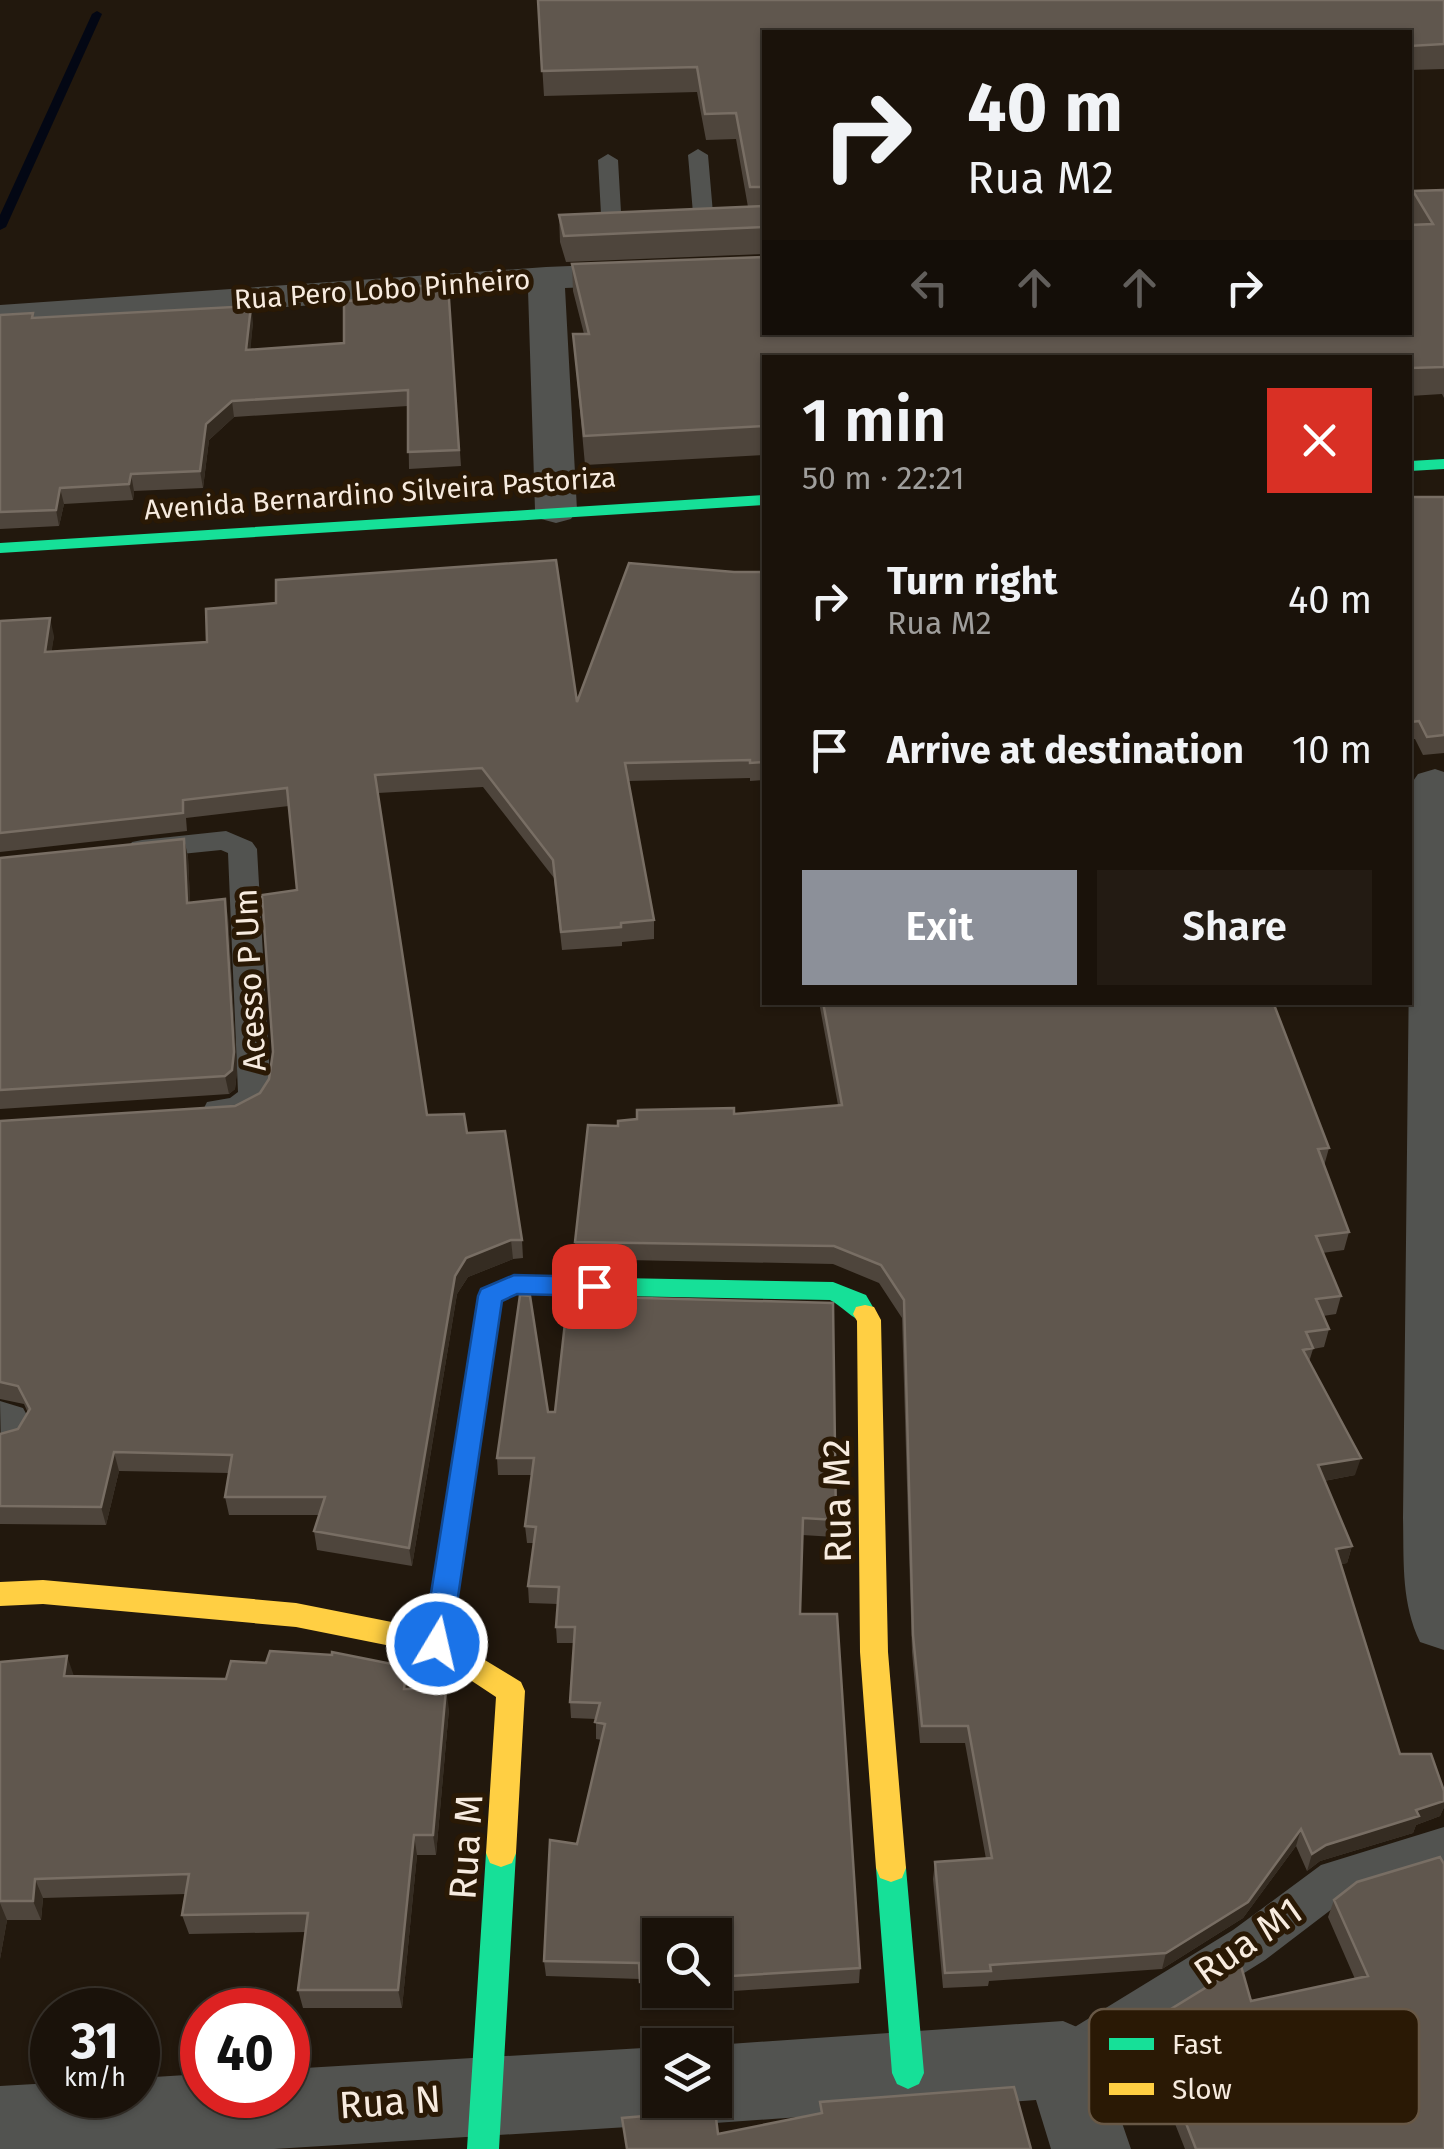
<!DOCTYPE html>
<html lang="en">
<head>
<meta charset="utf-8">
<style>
	:root { --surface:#1a120a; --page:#231b13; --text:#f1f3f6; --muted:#9f9e9c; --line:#38322b; --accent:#8c9099 }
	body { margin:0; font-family:"Fira Sans",sans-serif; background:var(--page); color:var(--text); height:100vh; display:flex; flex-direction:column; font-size:38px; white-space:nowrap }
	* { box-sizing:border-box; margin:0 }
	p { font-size:32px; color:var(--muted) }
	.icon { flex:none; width:55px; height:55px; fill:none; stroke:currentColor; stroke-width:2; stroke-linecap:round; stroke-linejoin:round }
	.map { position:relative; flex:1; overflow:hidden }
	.panel { position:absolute; left:762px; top:355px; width:650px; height:650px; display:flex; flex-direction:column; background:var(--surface); border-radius:0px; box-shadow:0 2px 8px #0004,0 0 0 2px var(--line) }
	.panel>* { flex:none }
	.banner { position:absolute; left:762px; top:30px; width:650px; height:305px; border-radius:0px; box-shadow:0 2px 8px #0004,0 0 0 2px var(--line); background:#1a120a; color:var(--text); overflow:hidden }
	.buttons { position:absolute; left:642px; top:1918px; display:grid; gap:20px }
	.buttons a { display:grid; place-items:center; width:90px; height:90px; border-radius:0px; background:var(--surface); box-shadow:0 2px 8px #0004,0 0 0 2px var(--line); font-size:50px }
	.speed { position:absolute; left:30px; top:1988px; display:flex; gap:20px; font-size:50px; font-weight:700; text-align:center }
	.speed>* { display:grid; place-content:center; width:130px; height:130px; border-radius:50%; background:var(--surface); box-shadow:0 2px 8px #0004,0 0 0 2px var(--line); line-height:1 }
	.speed small { font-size:25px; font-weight:400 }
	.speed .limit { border:15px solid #d22; background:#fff; color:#111 }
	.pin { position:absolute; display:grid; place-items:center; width:85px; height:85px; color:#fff; margin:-42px; border-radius:20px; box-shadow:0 5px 15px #0006 }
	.me { position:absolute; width:110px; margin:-55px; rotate:9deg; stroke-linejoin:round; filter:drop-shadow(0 0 8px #0008) }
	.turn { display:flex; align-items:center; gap:35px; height:210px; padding:0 40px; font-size:45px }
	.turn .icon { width:130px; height:130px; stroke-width:2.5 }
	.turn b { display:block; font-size:70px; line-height:85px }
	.lanes { display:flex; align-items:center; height:95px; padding:0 40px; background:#0003; justify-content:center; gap:50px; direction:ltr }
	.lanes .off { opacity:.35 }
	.round { display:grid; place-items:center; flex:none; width:105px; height:105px; border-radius:0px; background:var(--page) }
	.summary { display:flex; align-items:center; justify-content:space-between; height:170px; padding:0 40px }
	h1 { font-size:60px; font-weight:600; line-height:75px }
	.primary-button { display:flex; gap:20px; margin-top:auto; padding:20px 40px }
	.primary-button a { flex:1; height:115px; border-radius:0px; background:var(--accent); color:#fff; font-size:40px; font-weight:600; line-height:115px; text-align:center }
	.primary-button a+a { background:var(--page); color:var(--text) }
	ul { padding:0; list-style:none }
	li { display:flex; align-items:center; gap:30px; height:150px; padding:0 40px }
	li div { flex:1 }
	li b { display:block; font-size:38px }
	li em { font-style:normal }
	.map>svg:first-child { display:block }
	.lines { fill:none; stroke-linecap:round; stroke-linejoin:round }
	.stream { fill:#030714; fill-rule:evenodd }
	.lane { fill:#525350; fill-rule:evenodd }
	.street { fill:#525350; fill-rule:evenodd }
	.fast { fill:#16e098; fill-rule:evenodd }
	.slow { fill:#ffcf43; fill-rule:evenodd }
	.wall { fill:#4e453c; fill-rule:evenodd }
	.shaded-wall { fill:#352c22 }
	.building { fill:#60574e; stroke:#786e64; stroke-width:2.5 }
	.route { fill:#1a73e8; stroke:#114b97; stroke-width:2.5 }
	.labels { text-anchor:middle; stroke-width:10; stroke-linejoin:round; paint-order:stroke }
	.far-street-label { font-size:28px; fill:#f7ebdf; stroke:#2a1905 }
	.street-label { font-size:32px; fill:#f7ebdf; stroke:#2a1905 }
	.near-street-label { font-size:38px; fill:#f7ebdf; stroke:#2a1905 }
	.key { fill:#2a1905; stroke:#685846; stroke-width:2.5 }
	.key-label { font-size:28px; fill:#f7ebdf }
</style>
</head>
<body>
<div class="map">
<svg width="1444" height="2149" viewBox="0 0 1444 2149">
	<rect width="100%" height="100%" fill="#22180d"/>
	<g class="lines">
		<path class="stream" d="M97,11L102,14L6,227L0,230V215L92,14Z"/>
		<path class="lane" d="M698,149L708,155L714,225L704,231L694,225L688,155Z
			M608,154L618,160L621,212L626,217L658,222L661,226L658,230L613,226L601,214L598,160Z
			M226,831L252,842L257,849L271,1096C258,1119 232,1125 207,1118L203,1110L207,1102L230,1098L238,1092L228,853L221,850L142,858L132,856L127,849L132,842L142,840Z
			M1444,1827V1867L1349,1896L1265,1960L1079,2076L1063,2083L1047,2076L1040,2060L1047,2044L1233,1930L1321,1865Z"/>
		<path class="street" d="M765,258V280L565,288L577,510L571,519L556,523L541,519L535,510L528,290L0,327V305L546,267Z
			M1435,769L1444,772V1650L1420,1642C1401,1602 1404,1562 1403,1518L1411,784L1418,774Z
			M0,1401L23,1408L33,1426L23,1444L1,1451Z
			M1063,2021L1091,2033L1131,2149H1051L1036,2100L715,2123L688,2112L660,2125L274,2149H0V2086L52,2083V2095H138V2078L202,2074V2095H288V2069L660,2047V2100H715V2045Z"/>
		<path class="fast" d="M1444,459V469L1410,471V461Z
			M765,495V505L0,553V543Z
			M514,1276L833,1282L866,1295L877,1314L874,1321C856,1326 846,1308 830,1300L517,1294L502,1301L451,1643L447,1652L437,1655L427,1652L423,1643L478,1296L481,1289Z
			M501,1839L512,1843L516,1853L499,2149H467L486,1853L490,1843Z
			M891,1854L902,1858L906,1868L924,2073L919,2084L908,2089L897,2084L892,2073L876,1868L880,1858Z"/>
		<path class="slow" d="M865,1305L874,1307L881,1320L888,1652L906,1868L902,1878L891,1882L880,1878L876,1868L860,1652L857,1321L853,1314L856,1307Z
			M43,1580L296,1603L437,1631L521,1682L525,1691L516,1853L512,1863L501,1867L490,1863L486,1853L496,1697L431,1654L296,1627L43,1604L0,1606V1582Z"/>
	</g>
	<path class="wall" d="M538,0H1444V69L1410,70V32H765V254L566,262L560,242L559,215L748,207L736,139L706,140L697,92L544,96Z
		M1444,190V398L1442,394L1410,396V358H765V455L585,465L573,334H584L573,291L572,264L765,257L1412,225L1410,221V206L1413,191Z
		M448,284L461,466L409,469L408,406L234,417L209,440L203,488L134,491L133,500L64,504L59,526L0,529V315L33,313L34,318L253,322L250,349L344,343L408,298Z
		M1410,497H1444V753L1423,755L1415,739H1410Z
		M734,572H765V780L750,781V778L628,781L654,920V939L622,942V946L562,950L554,878L483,787L378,793L427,1115L467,1133L522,1240L523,1258L513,1259L468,1277L457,1294L412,1566L317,1550L314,1531L319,1515H229L225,1497L229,1473L119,1471L106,1525L0,1524V1434L18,1429L28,1413L24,1404L0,1399V1121L235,1106L260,1093L269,1079L297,890L289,806L186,818L187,831L0,852V621L54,636L51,652L577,702Z
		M184,839L188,857L190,902L228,917L237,1071L235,1089L229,1094L0,1109V858Z
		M819,1002H1276L1275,1008L1329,1148L1324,1166L1349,1232L1344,1250L1322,1253L1341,1296L1336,1314L1323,1316L1329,1329L1324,1347L1313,1349L1309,1362L1355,1475L1324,1481L1352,1546L1347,1563L1341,1564L1400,1754L1444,1791V1807L1440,1816L1416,1825L1413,1833L1320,1861L1307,1871L1296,1846L1243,1918L1162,1969L989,1981L988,1986L943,1988L933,1879L935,1862L986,1859L965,1743H920L912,1652L902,1318L879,1283L833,1264L576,1259L575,1242L618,1126L838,1105Z
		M548,1412L836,1520L835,1537L802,1535L800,1614L860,1968L859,1983L641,1997L640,1979L546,1976L544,1961L577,1844L602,1740L596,1739V1719L571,1718L570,1702L574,1643H557L556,1627L558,1604L529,1603L528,1586L534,1543H527L525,1526L532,1475H498L497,1458ZM660,1935H715V1990H660Z
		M0,1662L74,1676L410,1689L449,1709L436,1855H417L402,2008H303L298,1990L306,1932L189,1934L182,1915L186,1894L43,1898L41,1920H7L0,1959Z
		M1334,1900L1444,2149H1185L1160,2086L1137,2093L1123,2053L1127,2036L1251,2001L1355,1979L1328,1917Z"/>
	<path class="shaded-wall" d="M251,306L253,322L249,366L246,350Z
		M232,401L234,417L209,440L203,488L200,471L206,424Z
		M131,474L134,491L133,500L129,484Z
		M60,488L64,504L59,526L56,510Z
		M50,618L54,636L49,670L45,652Z
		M184,839L188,857L191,921L187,903Z
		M225,899L228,917L237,1071L235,1089L229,1094L225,1076Z
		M511,1240L513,1259L468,1277L457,1294L412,1566L409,1548L455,1276L466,1258Z
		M114,1452L119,1471L106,1525L101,1507Z
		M1361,1458L1355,1475L1313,1483L1318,1465Z
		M1352,1546L1347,1563L1331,1566L1336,1549Z
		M67,1656L74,1676H64Z
		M407,1667L410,1688L408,1709L404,1689Z
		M446,1689L449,1709L436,1855L433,1835Z
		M1444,1801V1807L1440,1816L1416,1825L1413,1833L1320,1861L1307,1871L1312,1854L1326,1845Z
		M1301,1829L1296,1846L1243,1918L1162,1969L1166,1953Z
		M414,1835L417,1855L402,2008L398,1990Z
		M35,1879L43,1898L41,1920L33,1901Z
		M0,1903L7,1920L0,1959Z
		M1165,2069L1160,2086L1137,2093L1142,2077Z"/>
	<path class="building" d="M538,0H1444V44L1410,46V32H765V187H750L736,113L705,114L697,67L542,71Z
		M1444,190V367L1410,368V358H765V426L584,436L573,334H589L572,264L765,257V332H1410V225L1433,224L1413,191Z
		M765,206V227L564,236L559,215Z
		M448,284L459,450L408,452V390L232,401L206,424L200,471L131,474L129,484L60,488L56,510L0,512V315L33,313L32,318L251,306L246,350L344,343V301L408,298V287Z
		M1410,497H1444V735L1427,737L1419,721L1410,722V528H1412L1410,522Z
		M556,560L577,702L629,563L734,572H765V762L750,763V760L625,763L654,920L621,923V927L561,932L553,860L482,768L375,775L427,1115L464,1114L467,1133L505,1131L522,1240H511L466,1258L455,1276L409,1548L314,1531L325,1497H225L232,1455L114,1452L101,1507L0,1506V1434L18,1429L30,1409L18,1386L0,1382V1121L235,1106L260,1093L269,1079L273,1052L262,895L297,890L287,788L183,800V813L0,833V621L50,618L45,652L207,642L206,609L276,603V580Z
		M184,839L187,903L225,899L234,1052L232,1070L225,1076L0,1090V858Z
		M823,1002H1273L1329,1148L1318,1149L1349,1232L1316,1236L1341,1296L1316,1299L1329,1329L1306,1332L1313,1348L1303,1350L1361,1458L1318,1465L1352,1546L1336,1549L1400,1754H1431L1444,1791V1801L1416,1810L1419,1816L1326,1845L1312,1854L1301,1829L1248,1902L1166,1953L990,1965L991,1971L945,1973L935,1862L992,1858L968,1726H922L913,1635L904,1300L881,1265L834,1246L575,1242L588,1125L618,1126V1121L637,1119V1110L734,1108V1114L842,1105Z
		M520,1295L530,1296L548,1412H555L568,1296L833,1303L836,1520L803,1518L800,1614H837L860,1968L715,1977V1935H660V1981L640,1982L639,1963L544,1961L550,1840L577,1844L605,1724L595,1722L600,1703L570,1702L575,1627H556L559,1587L528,1586L536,1527L525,1526L534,1458H497Z
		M270,1651L332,1655V1652L407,1667L404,1689H446L433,1835H414L398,1990H298L308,1913L182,1915L189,1874L35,1879L33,1901H0V1662L67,1656L64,1676L226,1679L231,1661L266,1663Z
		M1440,1857L1444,1864V2149H1196L1165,2069L1142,2077L1127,2036L1241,1966L1251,2001L1368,1976L1334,1900L1357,1882Z
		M1014,2087L1031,2149H627L622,2118L715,2110L718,2134L822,2113L820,2102Z"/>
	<path class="route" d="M514,1275L594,1277L603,1280L606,1286L603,1293L594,1296L517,1294L502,1301L451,1644L447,1652L437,1656L427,1652L423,1644L478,1296L481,1289Z"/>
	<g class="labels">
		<g class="far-street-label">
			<text transform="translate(382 289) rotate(-4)" y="10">Rua Pero Lobo Pinheiro</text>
			<text transform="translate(380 493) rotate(-4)" y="10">Avenida Bernardino Silveira Pastoriza</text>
		</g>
		<g class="street-label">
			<text transform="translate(250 980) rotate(-93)" y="11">Acesso P Um</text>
		</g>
		<g class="near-street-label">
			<text transform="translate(837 1501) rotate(-91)" y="13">Rua M2</text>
			<text transform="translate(466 1847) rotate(-86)" y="13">Rua M</text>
			<text transform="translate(1248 1941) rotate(-35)" y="13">Rua M1</text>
			<text transform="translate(390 2102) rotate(-4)" y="13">Rua N</text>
		</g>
	</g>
	<rect x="1089" y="2009" width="330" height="115" rx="15" class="key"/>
	<rect x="1109" y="2038" width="45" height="12" fill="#16e098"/>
	<rect x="1109" y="2083" width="45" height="12" fill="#ffcf43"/>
	<g class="key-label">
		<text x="1172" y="2054">Fast</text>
		<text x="1172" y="2099">Slow</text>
	</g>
</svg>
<div class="buttons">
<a><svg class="icon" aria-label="search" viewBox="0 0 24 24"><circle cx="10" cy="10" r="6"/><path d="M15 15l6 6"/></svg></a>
<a><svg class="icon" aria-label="layers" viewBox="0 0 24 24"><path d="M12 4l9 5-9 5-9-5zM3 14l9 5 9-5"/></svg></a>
</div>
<div class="speed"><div>31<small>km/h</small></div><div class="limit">40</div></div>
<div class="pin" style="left:594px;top:1286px;background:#d93025"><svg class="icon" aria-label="arrive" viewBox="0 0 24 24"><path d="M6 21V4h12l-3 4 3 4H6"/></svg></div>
<svg class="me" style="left:437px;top:1644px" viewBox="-20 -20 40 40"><circle r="17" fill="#1a73e8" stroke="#fff" stroke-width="3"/><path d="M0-11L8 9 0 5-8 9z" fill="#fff"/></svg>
<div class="banner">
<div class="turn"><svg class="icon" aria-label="right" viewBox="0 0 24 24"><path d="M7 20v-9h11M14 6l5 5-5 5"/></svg><div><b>40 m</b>Rua M2</div></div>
<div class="lanes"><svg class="icon off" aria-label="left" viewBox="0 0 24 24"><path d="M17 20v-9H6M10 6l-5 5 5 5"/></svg><svg class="icon off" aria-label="ahead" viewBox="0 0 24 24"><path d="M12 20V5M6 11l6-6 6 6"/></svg><svg class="icon off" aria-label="ahead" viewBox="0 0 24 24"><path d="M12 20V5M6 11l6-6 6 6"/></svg><svg class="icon" aria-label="right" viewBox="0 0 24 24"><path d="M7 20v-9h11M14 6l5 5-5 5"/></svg></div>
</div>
<section class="panel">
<div class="summary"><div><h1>1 min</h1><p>50 m · 22:21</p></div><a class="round" style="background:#d93025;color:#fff"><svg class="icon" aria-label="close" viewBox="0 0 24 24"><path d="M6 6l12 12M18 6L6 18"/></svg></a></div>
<ul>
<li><svg class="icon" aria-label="right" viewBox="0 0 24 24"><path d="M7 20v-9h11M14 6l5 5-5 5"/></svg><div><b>Turn right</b><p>Rua M2</p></div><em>40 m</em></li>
<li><svg class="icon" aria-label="arrive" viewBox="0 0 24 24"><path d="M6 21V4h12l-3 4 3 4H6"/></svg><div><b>Arrive at destination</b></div><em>10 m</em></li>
</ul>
<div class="primary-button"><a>Exit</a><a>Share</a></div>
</section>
</div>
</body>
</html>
